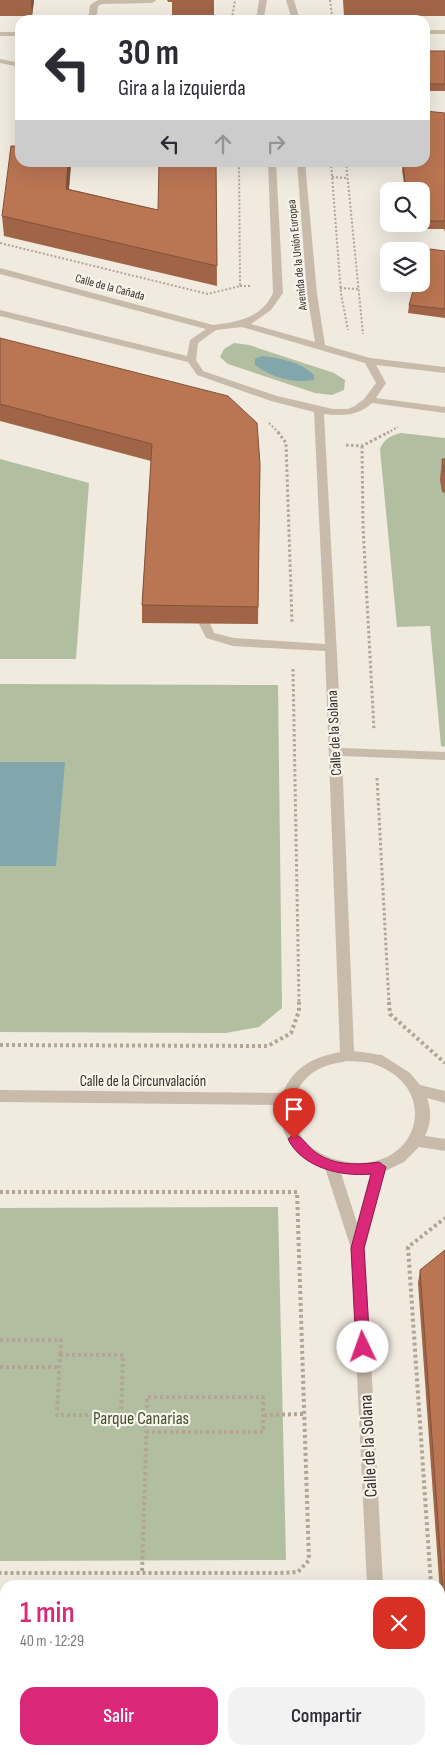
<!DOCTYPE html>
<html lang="es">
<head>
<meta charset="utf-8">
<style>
	:root { --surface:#fff; --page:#f2f2f3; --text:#2b2b33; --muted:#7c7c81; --accent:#db2777 }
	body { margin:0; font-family:"Sofia Sans Condensed",sans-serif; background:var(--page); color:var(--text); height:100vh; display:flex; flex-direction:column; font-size:19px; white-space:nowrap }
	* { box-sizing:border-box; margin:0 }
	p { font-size:16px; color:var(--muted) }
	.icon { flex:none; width:28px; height:28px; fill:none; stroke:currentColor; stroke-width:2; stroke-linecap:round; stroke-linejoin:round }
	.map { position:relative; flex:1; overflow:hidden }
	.panel { position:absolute; left:0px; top:1580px; width:445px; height:175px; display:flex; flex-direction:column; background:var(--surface); border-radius:15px 15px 0 0; box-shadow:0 5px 20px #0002 }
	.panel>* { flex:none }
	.hud { position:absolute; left:15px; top:15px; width:415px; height:152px; border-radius:15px; box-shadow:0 5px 20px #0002; background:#fff; color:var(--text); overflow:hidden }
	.controls { position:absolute; left:380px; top:182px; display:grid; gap:10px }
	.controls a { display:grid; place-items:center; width:50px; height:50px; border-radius:10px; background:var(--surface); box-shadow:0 5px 20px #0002; font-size:25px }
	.pin { position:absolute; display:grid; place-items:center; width:42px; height:42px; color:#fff; margin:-51px -21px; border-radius:50% 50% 50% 0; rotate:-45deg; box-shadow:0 0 5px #0007 }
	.pin .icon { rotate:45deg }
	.me { position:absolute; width:55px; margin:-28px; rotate:357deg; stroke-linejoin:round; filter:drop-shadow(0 0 4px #0008) }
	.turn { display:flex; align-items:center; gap:18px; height:105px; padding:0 20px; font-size:22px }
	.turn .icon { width:65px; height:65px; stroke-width:2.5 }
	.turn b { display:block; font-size:35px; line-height:42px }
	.lanes { display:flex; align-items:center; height:48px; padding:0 20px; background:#0003; justify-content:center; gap:25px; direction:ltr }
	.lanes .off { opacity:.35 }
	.round { display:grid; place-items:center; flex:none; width:52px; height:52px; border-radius:15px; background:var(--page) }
	.summary { display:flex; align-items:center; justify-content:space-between; height:85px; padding:0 20px }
	h1 { font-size:30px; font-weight:600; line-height:38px; color:var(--accent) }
	.button { display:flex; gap:10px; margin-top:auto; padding:10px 20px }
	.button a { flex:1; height:58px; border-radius:15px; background:var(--accent); color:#fff; font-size:20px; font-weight:600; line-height:58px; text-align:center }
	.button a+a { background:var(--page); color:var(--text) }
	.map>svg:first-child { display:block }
	.green { fill:#b2bea0 }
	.water { fill:#81a6ab }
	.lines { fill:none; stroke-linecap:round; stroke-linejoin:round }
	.path-far2 { stroke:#b3a596; stroke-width:2; stroke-dasharray:2 2; stroke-linecap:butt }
	.path-far1 { stroke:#b3a596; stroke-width:3; stroke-dasharray:2.5 2.5; stroke-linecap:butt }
	.path { stroke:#b3a596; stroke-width:4; stroke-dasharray:3 3; stroke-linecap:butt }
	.minor { fill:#c8bbac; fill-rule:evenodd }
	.wall { fill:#a06547 }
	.shaded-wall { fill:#82523a }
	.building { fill:#ba7553; stroke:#82523a }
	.route { fill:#db2777; stroke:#8e194d }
	.labels { text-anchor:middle; stroke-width:4.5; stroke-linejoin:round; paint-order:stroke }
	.far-street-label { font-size:12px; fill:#362f2a; stroke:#f8f3eb }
	.street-label { font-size:15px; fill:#362f2a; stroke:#f8f3eb }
	.near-park-label { font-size:18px; fill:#435230; stroke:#f8f3eb }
	.near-street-label { font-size:18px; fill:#362f2a; stroke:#f8f3eb }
</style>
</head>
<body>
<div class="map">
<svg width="445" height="1755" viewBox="0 0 445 1755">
	<rect width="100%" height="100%" fill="#f0eadf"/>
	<path class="green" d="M234,343L249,345L334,373L345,380L344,390L332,395L315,393L228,364L220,357L224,349Z
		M401,433L445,438V747L441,746L430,626L397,627L380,449C385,438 390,436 401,433Z
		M0,459L89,483L76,659H0Z
		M0,684L278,685L282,1008L259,1027L226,1033L0,1032Z
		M278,1207L286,1560L0,1561V1208Z"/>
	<path class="water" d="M262,356C280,358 301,362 314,375V380C295,384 270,377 255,365V359Z
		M0,762H65L56,866H0Z"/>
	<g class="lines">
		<path class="path-far2" d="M330,0L332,16L344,19H369
			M223,20L232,18L235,0
			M331,162L341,294L348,330
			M346,162L363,334
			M346,163L358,164
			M332,177L347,178
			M0,243L208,294L240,286L239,162
			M240,286H252
			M340,288L359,289
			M269,423L279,433
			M387,433L398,427"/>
		<path class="path-far1" d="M278,432L286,443L292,622
			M346,445L362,446L389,432
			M362,446L363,526L374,730
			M293,669L299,1003
			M377,778L389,1003"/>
		<path class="path" d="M389,1002L390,1014L445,1063
			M0,1045L268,1046L291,1033L299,1011V1002
			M0,1192H297L309,1560L298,1572L280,1573H0
			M0,1340H61L60,1355
			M60,1355H123L121,1415H57Z
			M0,1367H60
			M147,1414V1397H263V1432H147
			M121,1415L147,1414L142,1573
			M264,1415L304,1414
			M431,1585L408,1247L445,1218
			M440,1708L443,1755"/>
		<path class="minor" d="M98,0H155L156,1L152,3L102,4L98,6L96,20H88L90,5Z
			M259,0H267L264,17H291L286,0H294L300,20H256Z
			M425,30H445V34H425Z
			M0,32H20V36H0Z
			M0,59L20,63V67L0,63Z
			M268,162H276L283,293L271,310L251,324L315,342L307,294L297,162H305L317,294L325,345L370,358L445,367V373L376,365L386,383L376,398L445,407V413L372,403C358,416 342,416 324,414L342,748L445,752V760L342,756L354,1051L382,1055L410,1073L420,1085L445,1091V1103L427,1098C432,1112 431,1123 425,1136L445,1139V1151L419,1147L404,1162L385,1171L365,1248L383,1585H367L351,1248L325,1168C295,1155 280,1138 279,1105L0,1102V1090L283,1093C293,1067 314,1057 340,1052L325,651L233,646L206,638L199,624L201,621H209L214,633L234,638L325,644L314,412L271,401L197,375L188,362L0,316V310L187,356L190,340L206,329L0,274V268L213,325C237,322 262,318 273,293ZM242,327L365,363L376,383L364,399L355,406L348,409H333L277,396L203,371L196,360L198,343L216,330ZM347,1061C355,1062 366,1061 374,1064C445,1089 417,1177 342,1161C329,1158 314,1152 305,1141C285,1117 291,1082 321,1068C329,1064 338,1063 347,1061ZM341,1173L370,1175L357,1223Z
			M0,1607H5V1623H0Z
			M374,1750H392V1755H374Z"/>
	</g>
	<path class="wall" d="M0,0H34L32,16H0Z
		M167,0H214V15H172V2H168Z
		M343,0H445V16H344Z
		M425,51H445V91H425Z
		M445,113V232L444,229H410L409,224H421V191H405L402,170L403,162H425Z
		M20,162H71L69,189L158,210L216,162L217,286L4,236L2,216Z
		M445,251V318L408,313L409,305L427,259Z
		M0,338L260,464L258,624L142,623V605L151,461L0,421Z
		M442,459H445V493L442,492L440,480Z
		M445,1250V1664L418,1283L420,1270Z"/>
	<path class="shaded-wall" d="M31,0H34L32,16Z
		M68,162H71V165L67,208L66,189Z"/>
	<path class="building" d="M425,51H445V84H425Z
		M425,111L445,113V221H421V191H406L403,162H425Z
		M11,146H20V162H68L66,189L158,210L159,162H216L217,266L2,216Z
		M430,249L445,251V309L409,305L415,284H421V263L423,258L427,259Z
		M0,338L228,396L257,423L260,464L258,607L142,605L152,444L0,404Z
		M442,459H445V472H444Z
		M445,1250V1620L420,1270Z
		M0,1670H5V1750H292V1755H0Z"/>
	<path class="route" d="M294,1134C303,1137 307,1146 315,1152C334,1166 357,1165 379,1162L386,1167L364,1248L370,1347L368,1351L363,1353L358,1351L356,1347L351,1248L371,1174C342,1177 302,1168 288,1139Z"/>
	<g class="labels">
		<g class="far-street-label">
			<text transform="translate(297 255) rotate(-96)" y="4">Avenida de la Unión Europea</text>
			<text transform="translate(110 287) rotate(15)" y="4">Calle de la Cañada</text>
		</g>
		<g class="street-label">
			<text transform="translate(334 733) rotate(-93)" y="5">Calle de la Solana</text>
			<text x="143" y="1086">Calle de la Circunvalación</text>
		</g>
		<g class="near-park-label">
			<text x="141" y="1424">Parque Canarias</text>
		</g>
		<g class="near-street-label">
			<text transform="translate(368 1446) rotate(-93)" y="6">Calle de la Solana</text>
		</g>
	</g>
</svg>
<div class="controls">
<a><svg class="icon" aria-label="search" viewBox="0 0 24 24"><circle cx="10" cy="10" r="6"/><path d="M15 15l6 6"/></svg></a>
<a><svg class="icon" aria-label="layers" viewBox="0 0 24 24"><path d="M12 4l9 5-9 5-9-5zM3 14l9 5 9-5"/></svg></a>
</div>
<div class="pin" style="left:294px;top:1139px;background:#d93025"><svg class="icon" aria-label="arrive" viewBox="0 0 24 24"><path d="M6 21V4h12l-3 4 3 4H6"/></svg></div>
<svg class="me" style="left:363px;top:1347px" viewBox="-20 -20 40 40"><circle r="19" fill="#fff"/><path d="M0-13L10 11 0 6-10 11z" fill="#db2777"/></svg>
<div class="hud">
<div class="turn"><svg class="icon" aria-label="left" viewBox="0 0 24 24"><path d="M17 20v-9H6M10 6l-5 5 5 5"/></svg><div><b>30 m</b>Gira a la izquierda</div></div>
<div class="lanes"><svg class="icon" aria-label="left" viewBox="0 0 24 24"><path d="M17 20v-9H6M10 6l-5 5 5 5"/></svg><svg class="icon off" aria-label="ahead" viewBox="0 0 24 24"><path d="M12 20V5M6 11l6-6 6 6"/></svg><svg class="icon off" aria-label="right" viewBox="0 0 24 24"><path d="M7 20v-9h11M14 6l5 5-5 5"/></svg></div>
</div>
<section class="panel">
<div class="summary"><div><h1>1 min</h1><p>40 m · 12:29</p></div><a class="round" style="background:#d93025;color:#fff"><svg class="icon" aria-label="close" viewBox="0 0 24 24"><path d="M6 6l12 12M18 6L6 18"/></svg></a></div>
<div class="button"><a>Salir</a><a>Compartir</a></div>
</section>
</div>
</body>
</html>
